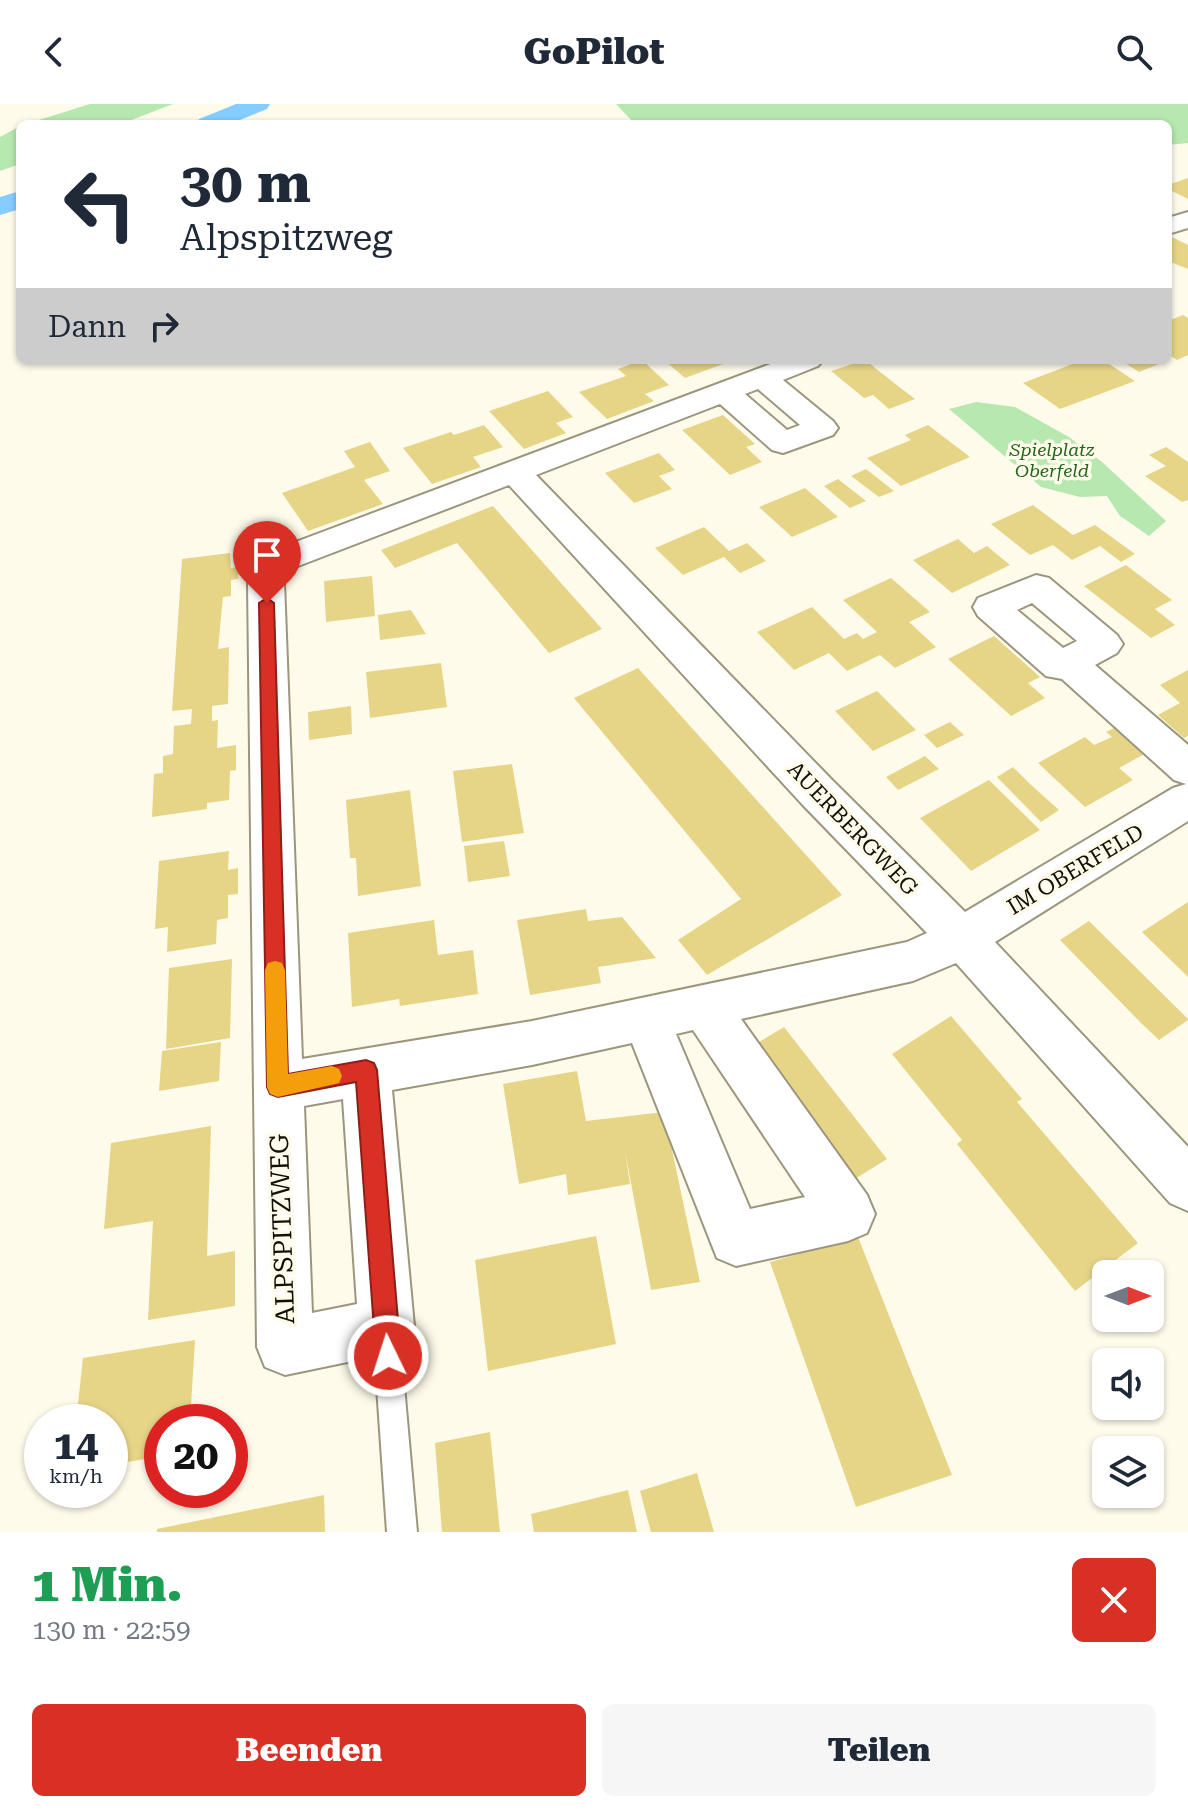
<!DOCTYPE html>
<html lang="de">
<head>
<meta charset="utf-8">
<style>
	:root { --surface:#fff; --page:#f6f6f7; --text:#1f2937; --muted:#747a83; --accent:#d93025 }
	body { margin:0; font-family:"Roboto Serif",serif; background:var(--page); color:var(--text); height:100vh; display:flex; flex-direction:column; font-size:30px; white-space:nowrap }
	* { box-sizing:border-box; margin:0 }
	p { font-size:26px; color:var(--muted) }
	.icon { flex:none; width:44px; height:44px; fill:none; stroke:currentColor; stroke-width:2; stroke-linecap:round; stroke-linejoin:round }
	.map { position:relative; height:1428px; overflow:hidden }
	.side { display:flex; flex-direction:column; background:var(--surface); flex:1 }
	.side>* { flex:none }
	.banner { position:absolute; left:16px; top:16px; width:1156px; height:244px; border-radius:12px; box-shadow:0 2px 6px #0004; background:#fff; color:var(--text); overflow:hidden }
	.needle { width:52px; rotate:90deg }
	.controls { position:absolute; left:1092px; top:1156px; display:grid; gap:16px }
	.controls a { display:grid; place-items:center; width:72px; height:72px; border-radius:12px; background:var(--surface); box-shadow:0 2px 6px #0004; font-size:40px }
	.speed { position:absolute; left:24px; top:1300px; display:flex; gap:16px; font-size:40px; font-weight:700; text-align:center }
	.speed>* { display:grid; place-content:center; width:104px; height:104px; border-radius:50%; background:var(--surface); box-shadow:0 2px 6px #0004; line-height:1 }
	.speed small { font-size:20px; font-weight:400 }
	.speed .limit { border:12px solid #d22; background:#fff; color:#111 }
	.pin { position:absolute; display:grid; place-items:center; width:68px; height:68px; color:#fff; margin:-82px -34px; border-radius:50% 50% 50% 0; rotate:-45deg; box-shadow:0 0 8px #0007 }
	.pin .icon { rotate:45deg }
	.me { position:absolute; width:88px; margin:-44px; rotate:356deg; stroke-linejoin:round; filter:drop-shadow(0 0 6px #0008) }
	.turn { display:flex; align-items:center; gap:28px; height:168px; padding:0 32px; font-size:36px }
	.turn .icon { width:104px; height:104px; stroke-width:2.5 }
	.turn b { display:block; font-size:56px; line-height:68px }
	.then { display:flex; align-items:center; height:76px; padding:0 32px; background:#0003; gap:16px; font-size:30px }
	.round { display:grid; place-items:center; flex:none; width:84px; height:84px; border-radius:12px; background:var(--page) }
	.overview { display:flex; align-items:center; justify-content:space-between; height:136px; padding:0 32px }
	h1 { font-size:48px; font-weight:800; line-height:60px; color:#1e9e55 }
	.primary-button { display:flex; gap:16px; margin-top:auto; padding:16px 32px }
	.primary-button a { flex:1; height:92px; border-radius:12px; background:var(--accent); color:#fff; font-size:32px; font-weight:800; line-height:92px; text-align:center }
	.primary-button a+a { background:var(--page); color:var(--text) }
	header { display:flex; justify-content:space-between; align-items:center; height:104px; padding:0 32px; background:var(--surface); font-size:36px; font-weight:800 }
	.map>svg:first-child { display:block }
	.green { fill:#b6e8af }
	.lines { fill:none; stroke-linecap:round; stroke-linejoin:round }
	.canal { fill:#85cdfe; fill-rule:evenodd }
	.building { fill:#e6d587 }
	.lane-casing { stroke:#9c967e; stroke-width:4 }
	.street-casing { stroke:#9c967e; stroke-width:4 }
	.lane { fill:#fff; fill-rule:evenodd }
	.street { fill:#fff; fill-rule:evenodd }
	.route { fill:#d93025; stroke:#8d1f18; stroke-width:2 }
	.slow { fill:#f59e0b }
	.labels { text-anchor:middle; stroke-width:7; stroke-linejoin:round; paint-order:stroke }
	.far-park-label { font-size:18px; font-style:italic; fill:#226619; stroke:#fffbeb }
	.street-label { font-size:22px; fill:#110f06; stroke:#fffbeb }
	.near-street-label { font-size:26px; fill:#110f06; stroke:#fffbeb }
</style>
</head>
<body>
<header><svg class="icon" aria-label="back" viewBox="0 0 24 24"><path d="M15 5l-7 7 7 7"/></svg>GoPilot<svg class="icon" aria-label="search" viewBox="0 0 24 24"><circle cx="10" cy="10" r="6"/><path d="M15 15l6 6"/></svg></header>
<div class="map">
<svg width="1188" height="1428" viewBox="0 0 1188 1428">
	<rect width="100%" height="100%" fill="#fffbeb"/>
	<path class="green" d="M90,0H173L121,20H26Z
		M616,0H1188V39L1168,41V20H635Z
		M20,22V60L0,67V33Z
		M976,298L1015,303L1069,333L1102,358L1166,417L1149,432L1120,412L1107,392L1080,393L1041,383L949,305Z"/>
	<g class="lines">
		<path class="canal" d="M236,0H270L267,5L230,20H196L199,15Z
			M20,87V105L0,111V93Z"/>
	</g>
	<path class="building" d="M1188,74V95L1168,85V81Z
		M1172,133L1188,141V165L1168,157V134Z
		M1183,211L1188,214V251L1177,256L1168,250V217Z
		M642,256L669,281L645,290L654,297L607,315L579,288L626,272L618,265Z
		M664,256H734L685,274Z
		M865,256L898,282L915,295L889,305L873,291L864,294L831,267Z
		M1083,256H1103L1135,277L1060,305L1023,279Z
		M1120,256H1153L1159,260L1139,268Z
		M548,287L573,313L556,319L566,329L524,345L489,307Z
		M723,311L755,340L746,343L762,358L730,371L682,326Z
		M484,321L503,343L473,353L481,363L432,380L403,344L451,328L454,331Z
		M928,321L970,353L901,382L867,354L911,336L905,331Z
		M370,338L390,367L364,376L383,400L308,427L282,389L355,363L344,347Z
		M1166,343L1188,358V396L1182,398L1145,372L1166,362L1149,351Z
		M659,349L675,366L659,372L672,385L634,399L605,369Z
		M866,365L894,387L879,393L851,372Z
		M838,375L866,397L850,404L824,382Z
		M805,384L838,413L792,433L759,403Z
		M1033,401L1073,431L1095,421L1135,450L1121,458L1100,442L1072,456L1053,441L1030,451L991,420Z
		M493,402L569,488L602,525L549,549L457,439L395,464L381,446Z
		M704,423L729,447L747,439L766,457L740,469L724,453L683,471L655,444Z
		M958,435L974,449L987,442L1010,461L952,489L913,456Z
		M230,449L231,464L239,463L238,475L231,476V492L223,493L218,545L229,543L228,600L212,602V617L218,616L217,644L236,641V666L230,667L229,696L207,699V705L152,713L154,670L163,669V652L173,650L174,622L191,620L192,605L172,607L182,455Z
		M1126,461L1172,496L1155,505L1175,521L1151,534L1084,482Z
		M372,472L375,512L326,518L324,477Z
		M891,474L930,508L909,518L936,543L895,564L880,551L847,567L829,549L794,566L757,528L812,503L844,535L857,529L863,535L877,528L843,496Z
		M411,506L426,530L380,536L378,511Z
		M994,532L1040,573L1028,579L1045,594L1011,612L948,555Z
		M441,559L447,603L370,614L366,568Z
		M638,564L842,791L707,871L678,836L741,795L574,594Z
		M1188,566V632L1184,634L1158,611L1180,599L1160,581Z
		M877,587L916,626L873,647L835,607Z
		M351,602L352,630L309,636L308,608Z
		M950,618L964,631L937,644L924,631Z
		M1120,621L1150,647L1119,664L1133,676L1085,703L1038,659L1085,633L1094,641L1112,633L1106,628Z
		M925,652L939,665L898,686L886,673Z
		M512,660L524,729L462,738L453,667Z
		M1013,663L1030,680L1059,706L1041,718L997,673Z
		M989,676L1040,726L971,767L920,714Z
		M410,686L421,782L358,792L356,754H350L346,696Z
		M504,737L510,772L468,778L464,742Z
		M229,747L228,766L238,764V790L228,791V814L217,816L216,840L167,848L168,823L155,825L159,757Z
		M1188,798V873L1142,828Z
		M586,805L588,817L622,813L656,854L598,863L601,879L530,891L517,816Z
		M434,816L438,851L473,846L478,890L400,902L399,895L352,903L348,829Z
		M1089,817L1188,915V916L1159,936L1141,919L1060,836Z
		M232,855L230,934L166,945L169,864Z
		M951,912L1022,995L1017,998L1138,1139L1075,1187L957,1040L962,1036L892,950Z
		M784,923L887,1055L850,1078L749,944Z
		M221,938L219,977L159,987L162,947Z
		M577,967L586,1017L664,1008L700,1178L651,1186L625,1047L630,1080L568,1091L566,1070L519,1080L503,980Z
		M211,1022L207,1152L235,1147V1202L148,1216L153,1117L104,1125L111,1039Z
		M596,1132L616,1240L488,1267L475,1156Z
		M858,1133L952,1371L856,1403L770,1158Z
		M195,1236L190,1318H162V1352L110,1361V1318H76L83,1254Z
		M490,1328L500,1428H442L435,1339Z
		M697,1369L714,1428H651L640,1387Z
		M628,1386L637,1428H534L531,1410Z
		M324,1391L325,1428H157V1425Z"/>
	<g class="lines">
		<defs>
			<path id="lane" d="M386,1212L395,1216L399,1225L417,1428H387L373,1225L377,1216Z"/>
			<path id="street" d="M1188,108V124L1168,130V114Z
				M781,256H823L818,262L783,276L833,317L838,324L833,331L783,349L772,346L720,300L536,371L832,676L965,808L1173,684L1186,680L1174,676L1062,575L1046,572L978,512L973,503L978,494L1036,471L1049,474L1117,531L1123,540L1117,549L1095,561L1188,641V717L995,838L1188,1043V1107L1170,1099L956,859L913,877L741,915L867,1091L875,1110L867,1129L848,1137L736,1162L717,1154L632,939L532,961L392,986L414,1222L406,1242L386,1250L285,1271L265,1263L257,1243L248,478L260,457L269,448ZM758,285L800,321L787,326L745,290ZM509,381L802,700L927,829L907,838L532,917L302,955L284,478L293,464ZM1032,499L1077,537L1063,544L1017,506ZM693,926L805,1093L750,1105L676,930ZM343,995L357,1200L312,1209L304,1002Z"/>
		</defs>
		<use href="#lane" class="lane-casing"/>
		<use href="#street" class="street-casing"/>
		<use href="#lane" class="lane"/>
		<use href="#street" class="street"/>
	</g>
	<path class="route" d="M267,494L274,499L288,970L366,956L374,959L377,966L401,1252L397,1260L388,1264L380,1260L376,1252L356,978L278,993L270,990L267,983L259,499Z"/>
	<path class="slow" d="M275,857L282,859L285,866L288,970L332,962L339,965L342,972L339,979L278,993L270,990L267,983L265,866L268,859Z"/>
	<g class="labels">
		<g class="far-park-label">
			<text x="1052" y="352">Spielplatz<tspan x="1052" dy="21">Oberfeld</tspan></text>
		</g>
		<g class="street-label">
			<text transform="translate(853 724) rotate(46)" y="8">AUERBERGWEG</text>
			<text transform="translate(1075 765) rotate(-31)" y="8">IM OBERFELD</text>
		</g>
		<g class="near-street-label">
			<text transform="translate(282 1125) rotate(-92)" y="9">ALPSPITZWEG</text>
		</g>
	</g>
</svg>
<div class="controls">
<a><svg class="needle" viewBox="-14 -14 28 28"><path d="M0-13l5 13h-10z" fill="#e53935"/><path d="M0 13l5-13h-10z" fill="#747a83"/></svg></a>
<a><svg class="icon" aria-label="sound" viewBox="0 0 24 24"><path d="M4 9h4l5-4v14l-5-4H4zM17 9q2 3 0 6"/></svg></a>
<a><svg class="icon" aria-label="layers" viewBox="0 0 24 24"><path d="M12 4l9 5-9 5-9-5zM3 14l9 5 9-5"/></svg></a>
</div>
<div class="speed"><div>14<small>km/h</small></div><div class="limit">20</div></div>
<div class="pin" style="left:267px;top:499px;background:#d93025"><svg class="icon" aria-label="arrive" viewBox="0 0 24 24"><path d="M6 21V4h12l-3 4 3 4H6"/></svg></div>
<svg class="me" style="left:388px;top:1252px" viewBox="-20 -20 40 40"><circle r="17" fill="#d93025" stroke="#fff" stroke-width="3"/><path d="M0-11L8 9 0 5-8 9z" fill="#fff"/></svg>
<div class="banner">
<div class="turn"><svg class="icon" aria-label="left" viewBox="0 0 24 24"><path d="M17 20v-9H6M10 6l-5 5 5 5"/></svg><div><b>30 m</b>Alpspitzweg</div></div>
<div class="then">Dann<svg class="icon" aria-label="right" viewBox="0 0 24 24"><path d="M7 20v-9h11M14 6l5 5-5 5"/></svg></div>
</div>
</div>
<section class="side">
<div class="overview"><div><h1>1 Min.</h1><p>130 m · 22:59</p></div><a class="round" style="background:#d93025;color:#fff"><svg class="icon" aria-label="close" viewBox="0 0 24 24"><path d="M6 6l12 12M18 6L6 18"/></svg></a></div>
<div class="primary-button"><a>Beenden</a><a>Teilen</a></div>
</section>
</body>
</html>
